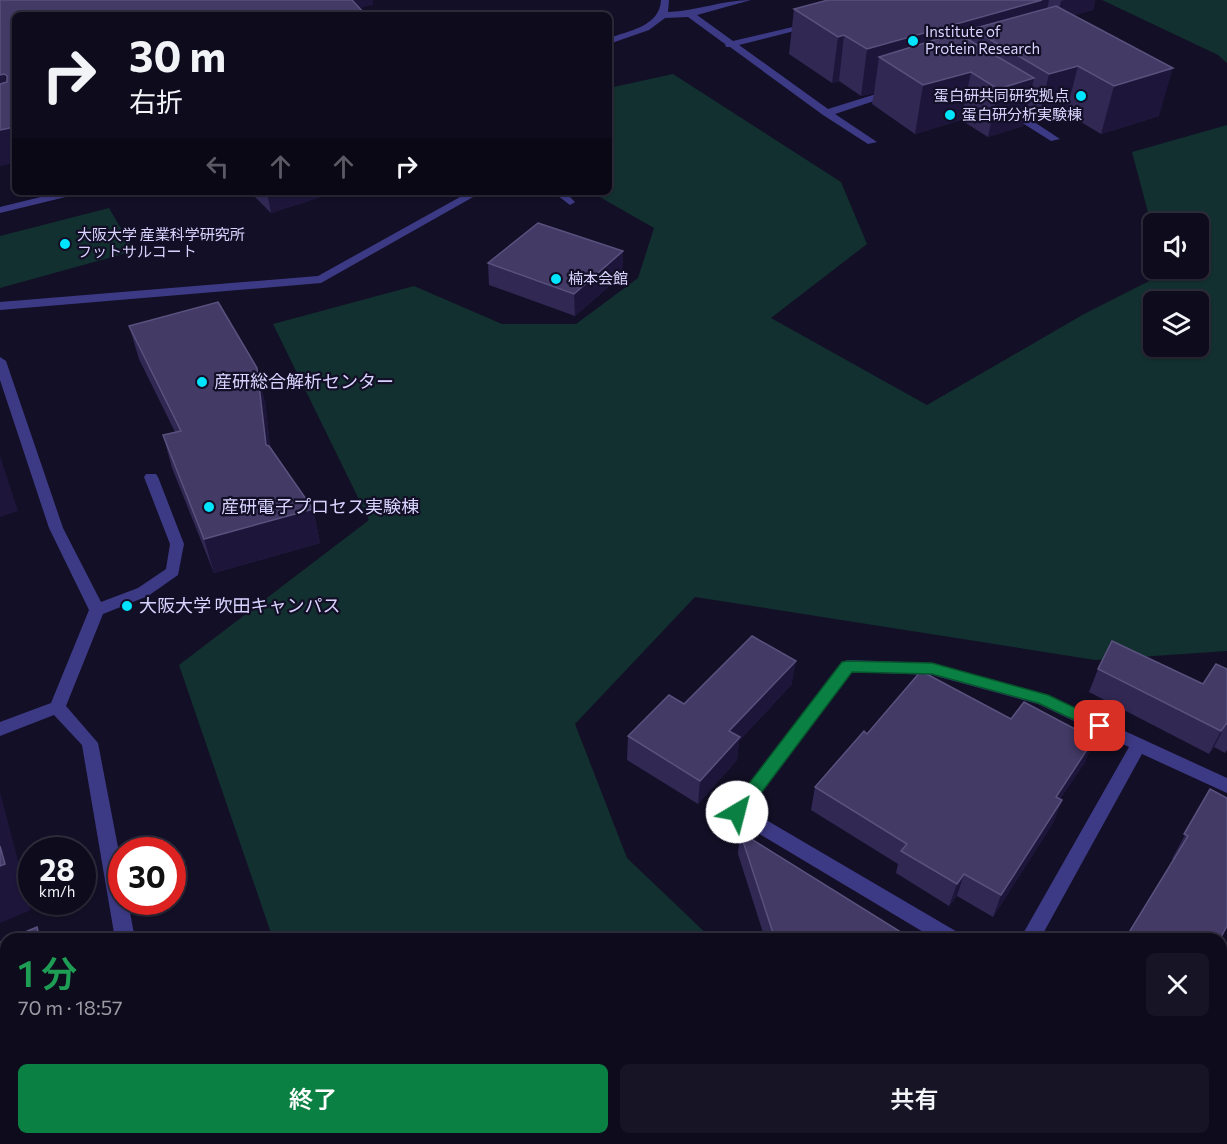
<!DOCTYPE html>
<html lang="ja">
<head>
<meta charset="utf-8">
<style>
	:root { --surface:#0e0b1c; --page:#171425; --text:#f1f3f6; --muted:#9b9ba3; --line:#2e2b3b; --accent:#0b8043 }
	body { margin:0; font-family:Commissioner,"Noto Sans JP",sans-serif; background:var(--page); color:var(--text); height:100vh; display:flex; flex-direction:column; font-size:22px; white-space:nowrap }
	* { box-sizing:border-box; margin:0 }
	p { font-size:20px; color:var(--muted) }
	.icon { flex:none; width:33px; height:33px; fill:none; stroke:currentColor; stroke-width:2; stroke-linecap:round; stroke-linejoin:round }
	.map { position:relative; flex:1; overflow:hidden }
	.drawer { position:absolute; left:0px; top:933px; width:1227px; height:212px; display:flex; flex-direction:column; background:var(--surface); border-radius:18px 18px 0 0; box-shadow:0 2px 4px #0004,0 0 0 2px var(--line) }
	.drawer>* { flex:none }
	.top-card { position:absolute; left:12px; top:12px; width:600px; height:183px; border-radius:9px; box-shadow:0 2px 4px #0004,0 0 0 2px var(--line); background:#0e0b1c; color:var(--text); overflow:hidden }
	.tools { position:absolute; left:1143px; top:213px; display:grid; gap:12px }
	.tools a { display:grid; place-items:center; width:66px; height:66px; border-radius:9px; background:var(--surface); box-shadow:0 2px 4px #0004,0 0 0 2px var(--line); font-size:30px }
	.speed { position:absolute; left:18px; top:837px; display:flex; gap:12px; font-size:30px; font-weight:700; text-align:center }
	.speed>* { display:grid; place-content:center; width:78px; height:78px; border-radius:50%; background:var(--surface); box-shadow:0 2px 4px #0004,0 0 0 2px var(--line); line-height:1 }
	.speed small { font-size:15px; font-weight:400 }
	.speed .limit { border:9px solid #d22; background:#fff; color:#111 }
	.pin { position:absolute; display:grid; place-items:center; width:51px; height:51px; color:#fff; margin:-26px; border-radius:12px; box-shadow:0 3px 9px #0006 }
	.me { position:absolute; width:66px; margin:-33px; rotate:37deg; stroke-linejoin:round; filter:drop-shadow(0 0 4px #0008) }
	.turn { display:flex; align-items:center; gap:21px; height:126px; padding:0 18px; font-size:27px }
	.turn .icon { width:78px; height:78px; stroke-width:2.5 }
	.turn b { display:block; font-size:42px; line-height:51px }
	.lanes { display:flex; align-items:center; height:57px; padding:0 18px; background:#0003; justify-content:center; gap:30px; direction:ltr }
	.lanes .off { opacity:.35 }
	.round { display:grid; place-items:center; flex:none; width:63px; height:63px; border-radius:9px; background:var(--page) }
	.overview { display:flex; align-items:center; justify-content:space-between; height:102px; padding:0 18px }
	h1 { font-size:36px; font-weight:600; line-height:45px; color:#1e9e55 }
	.button { display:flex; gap:12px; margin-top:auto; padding:12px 18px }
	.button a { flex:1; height:69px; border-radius:9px; background:var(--accent); color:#fff; font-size:24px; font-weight:600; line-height:69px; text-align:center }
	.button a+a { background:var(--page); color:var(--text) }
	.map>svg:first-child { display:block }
	.green { fill:#12302f; fill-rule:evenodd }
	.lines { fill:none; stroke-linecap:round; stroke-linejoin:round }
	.lane { fill:#3d3a85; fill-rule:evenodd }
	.street { fill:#3d3a85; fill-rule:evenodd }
	.wall { fill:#312854 }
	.shaded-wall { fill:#1d163a }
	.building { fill:#433a66; stroke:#5a527e; stroke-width:1.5 }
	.route { fill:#0b8043; stroke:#07532c; stroke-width:1.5 }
	.poi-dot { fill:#00e5ff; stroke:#130f26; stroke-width:2 }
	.labels { text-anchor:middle; stroke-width:4.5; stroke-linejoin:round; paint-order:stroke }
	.far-poi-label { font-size:15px; fill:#d9d4ff; stroke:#130f26; text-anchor:start }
	.poi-label { font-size:18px; fill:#d9d4ff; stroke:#130f26; text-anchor:start }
</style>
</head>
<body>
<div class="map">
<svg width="1227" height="1144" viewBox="0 0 1227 1144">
	<rect width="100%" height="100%" fill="#130f26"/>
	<path class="green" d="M1102,0H1227V63L1218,55Z
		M673,74L841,182L867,244L771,318L927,405L1084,314L1165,273L1164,269L1198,268V224H1154L1153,231L1132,152L1227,125V651L1095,660L695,597L575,724L627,858L712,939H273L179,665L369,520L273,324L414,286L502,324H576L638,278L654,228L591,192H609V88ZM1154,302H1198V346H1154Z
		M109,208L134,251L0,288V236Z
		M307,1139L792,1138L794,1144H305Z"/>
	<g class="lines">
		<path class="lane" d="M661,0H669L668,12C696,11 723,0 751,0L697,15L733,41L814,22V26L739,45L828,109L889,90H895V94L835,114L877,142L868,144L823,115L730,47H726L725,44L688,17L665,18L649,30L609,44V38C629,31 660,26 661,0Z
			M1005,108H1013L1060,139L1051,141L1005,112Z
			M61,192H79L78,194L0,213V207Z
			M469,192H482L321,283L0,310V302L318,276Z
			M553,192H565L575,202L570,205Z
			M0,357L6,361L63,528L101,602L138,588L166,569L170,544L144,477L146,474H156L158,477L184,544L178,575L148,596L103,614L66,706L98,743L122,868V902H128L135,939H115L82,745L54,715L0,736V722L51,703L89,610L49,528L0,380Z
			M150,1138H172L173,1144H151Z"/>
		<path class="street" d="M848,660L932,663L1042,693L1227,778V793L1142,754L1040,939H1020L1129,747L1038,704L932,675L852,672L749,810L959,933L962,939H935L731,817L728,812L842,662Z
			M913,1138H934L932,1144H910Z"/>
	</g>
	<path class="wall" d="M828,0H1095L1093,10L1074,15L1159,116L1101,134L1066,113L1038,122L1026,114L1023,126L988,137L961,120L915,134L872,104L874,93L861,96L839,81L832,83L789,54L794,9Z
		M250,192H336L271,213Z
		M488,263L623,274L575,316L489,285Z
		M129,326L265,401L270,447L313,509L320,543L214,573L172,468L163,435L175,432L139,359Z
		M1098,669L1203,684L1227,669V750L1225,753L1214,747L1209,754L1089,692Z
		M792,684L739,741L737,760L698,804L627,760L628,736L684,704Z
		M1011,719L1094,739L1085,762L1060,799L1062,800L1053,823L993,917L957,896L949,906L896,873L898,864L811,810L815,787L867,734Z
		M1210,789L1220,939L1173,860L1172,859Z
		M740,832L912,939H765L738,854Z
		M826,1138H872L868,1144H834Z"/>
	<path class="shaded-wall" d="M336,0H373V5L338,13Z
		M1020,0H1049L1044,24L972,29L965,65L879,57L874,93L861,96L867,49Z
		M1064,0H1095L1093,10L1057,20L1061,1Z
		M844,35L839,81L832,83L838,37Z
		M1078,66L1066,113L1038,122L1049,74Z
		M1173,68L1159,116L1101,134L1114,86Z
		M971,72L961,120L915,134L923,85Z
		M4,74L15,107L0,110V75Z
		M1034,78L1023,126L988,137L998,89Z
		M15,127V163L0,166V130Z
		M267,192H336L271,213Z
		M623,251V274L575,316L574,294Z
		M257,368L265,401L274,479L266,445Z
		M0,456L18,511L0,517Z
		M313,509L320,543L214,573L204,539Z
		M796,661L792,684L739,741L737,760L698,804L700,781L729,731Z
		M1226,724L1214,747L1209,754L1221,731Z
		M1094,739L1085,762L1047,819L1056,797Z
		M0,792L31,910L0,923Z
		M1062,800L1053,823L993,917L1001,895Z
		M964,874L957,896L949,906L957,884Z
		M37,927L44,939H40Z
		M6,1117V1138H79L66,1144H0V1120Z
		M865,1138H872L868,1144H862Z"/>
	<path class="building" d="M0,0H352L366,15H15V127L0,130V84L7,82V76L4,74L0,75Z
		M828,0H1042L867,49L844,35L838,37L794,9Z
		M1056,6L1173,68L1114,86L1078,66L1049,74L972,29Z
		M957,33L1034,78L998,89L971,72L923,85L879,57Z
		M538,223L623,251L574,294L488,263Z
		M218,302L257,368L266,445L269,446L313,509L204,539L163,435L181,431L129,326Z
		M752,636L796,661L729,731L740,737L700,781L628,736L669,695L684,704Z
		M1112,641L1203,684L1216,664L1227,669V724H1226L1221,731L1098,669Z
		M921,671L1011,719L1024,702L1094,739L1056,797L1062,800L1001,895L964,874L957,884L901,851L907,844L815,787L864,731L867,734Z
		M1210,789L1227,798V926L1220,939H1125L1188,836L1184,834Z
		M740,832L912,939H783L773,933Z
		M0,846L5,864L0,866Z
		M37,927L40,939H8Z
		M6,940V1117L0,1120V942Z
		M857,1138H865L862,1142Z
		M1022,1138H1023L1031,1144L1034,1138H1181L1178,1144H1018Z"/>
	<path class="route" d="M848,661L932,663L1048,695L1105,722L1108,726L1105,730L1100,732L1038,703L932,674L852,672L743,817L737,819L731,817L729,812L731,807L842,662Z"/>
	<g class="poi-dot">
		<circle cx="913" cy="41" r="6"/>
		<circle cx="1081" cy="96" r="6"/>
		<circle cx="950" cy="115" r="6"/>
		<circle cx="65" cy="244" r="6"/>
		<circle cx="556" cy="279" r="6"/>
		<circle cx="202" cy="382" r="6"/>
		<circle cx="209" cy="507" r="6"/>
		<circle cx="127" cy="606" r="6"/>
	</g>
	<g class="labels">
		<g class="far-poi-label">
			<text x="925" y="37">Institute of<tspan x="925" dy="17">Protein Research</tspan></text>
			<text x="1069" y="101" text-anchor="end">蛋白研共同研究拠点</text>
			<text x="962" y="120">蛋白研分析実験棟</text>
			<text x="77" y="240">大阪大学 産業科学研究所<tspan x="77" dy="17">フットサルコート</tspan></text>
			<text x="568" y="284">楠本会館</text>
		</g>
		<g class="poi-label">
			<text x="214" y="388">産研総合解析センター</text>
			<text x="221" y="513">産研電子プロセス実験棟</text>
			<text x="139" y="612">大阪大学 吹田キャンパス</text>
		</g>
	</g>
</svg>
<div class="tools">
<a><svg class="icon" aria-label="sound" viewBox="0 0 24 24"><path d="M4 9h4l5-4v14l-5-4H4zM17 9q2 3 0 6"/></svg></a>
<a><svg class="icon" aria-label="layers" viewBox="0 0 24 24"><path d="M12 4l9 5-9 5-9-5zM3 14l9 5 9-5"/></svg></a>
</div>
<div class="speed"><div>28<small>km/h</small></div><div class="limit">30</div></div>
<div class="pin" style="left:1100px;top:726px;background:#d93025"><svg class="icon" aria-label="arrive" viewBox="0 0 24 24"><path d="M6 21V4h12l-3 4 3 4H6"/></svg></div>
<svg class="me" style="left:737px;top:812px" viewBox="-20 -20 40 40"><circle r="19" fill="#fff"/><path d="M0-13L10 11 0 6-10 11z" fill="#0b8043"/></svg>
<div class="top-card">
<div class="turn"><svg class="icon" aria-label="right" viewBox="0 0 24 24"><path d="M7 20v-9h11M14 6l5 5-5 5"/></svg><div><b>30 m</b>右折</div></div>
<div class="lanes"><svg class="icon off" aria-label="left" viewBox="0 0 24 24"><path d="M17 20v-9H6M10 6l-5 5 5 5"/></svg><svg class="icon off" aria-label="ahead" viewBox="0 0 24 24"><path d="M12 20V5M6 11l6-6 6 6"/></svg><svg class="icon off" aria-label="ahead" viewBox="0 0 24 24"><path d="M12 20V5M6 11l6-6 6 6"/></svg><svg class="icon" aria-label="right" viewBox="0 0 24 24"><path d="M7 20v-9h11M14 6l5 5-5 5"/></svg></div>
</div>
<section class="drawer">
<div class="overview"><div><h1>1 分</h1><p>70 m · 18:57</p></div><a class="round"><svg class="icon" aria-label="close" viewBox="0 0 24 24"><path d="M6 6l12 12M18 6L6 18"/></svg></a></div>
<div class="button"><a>終了</a><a>共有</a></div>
</section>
</div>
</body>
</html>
